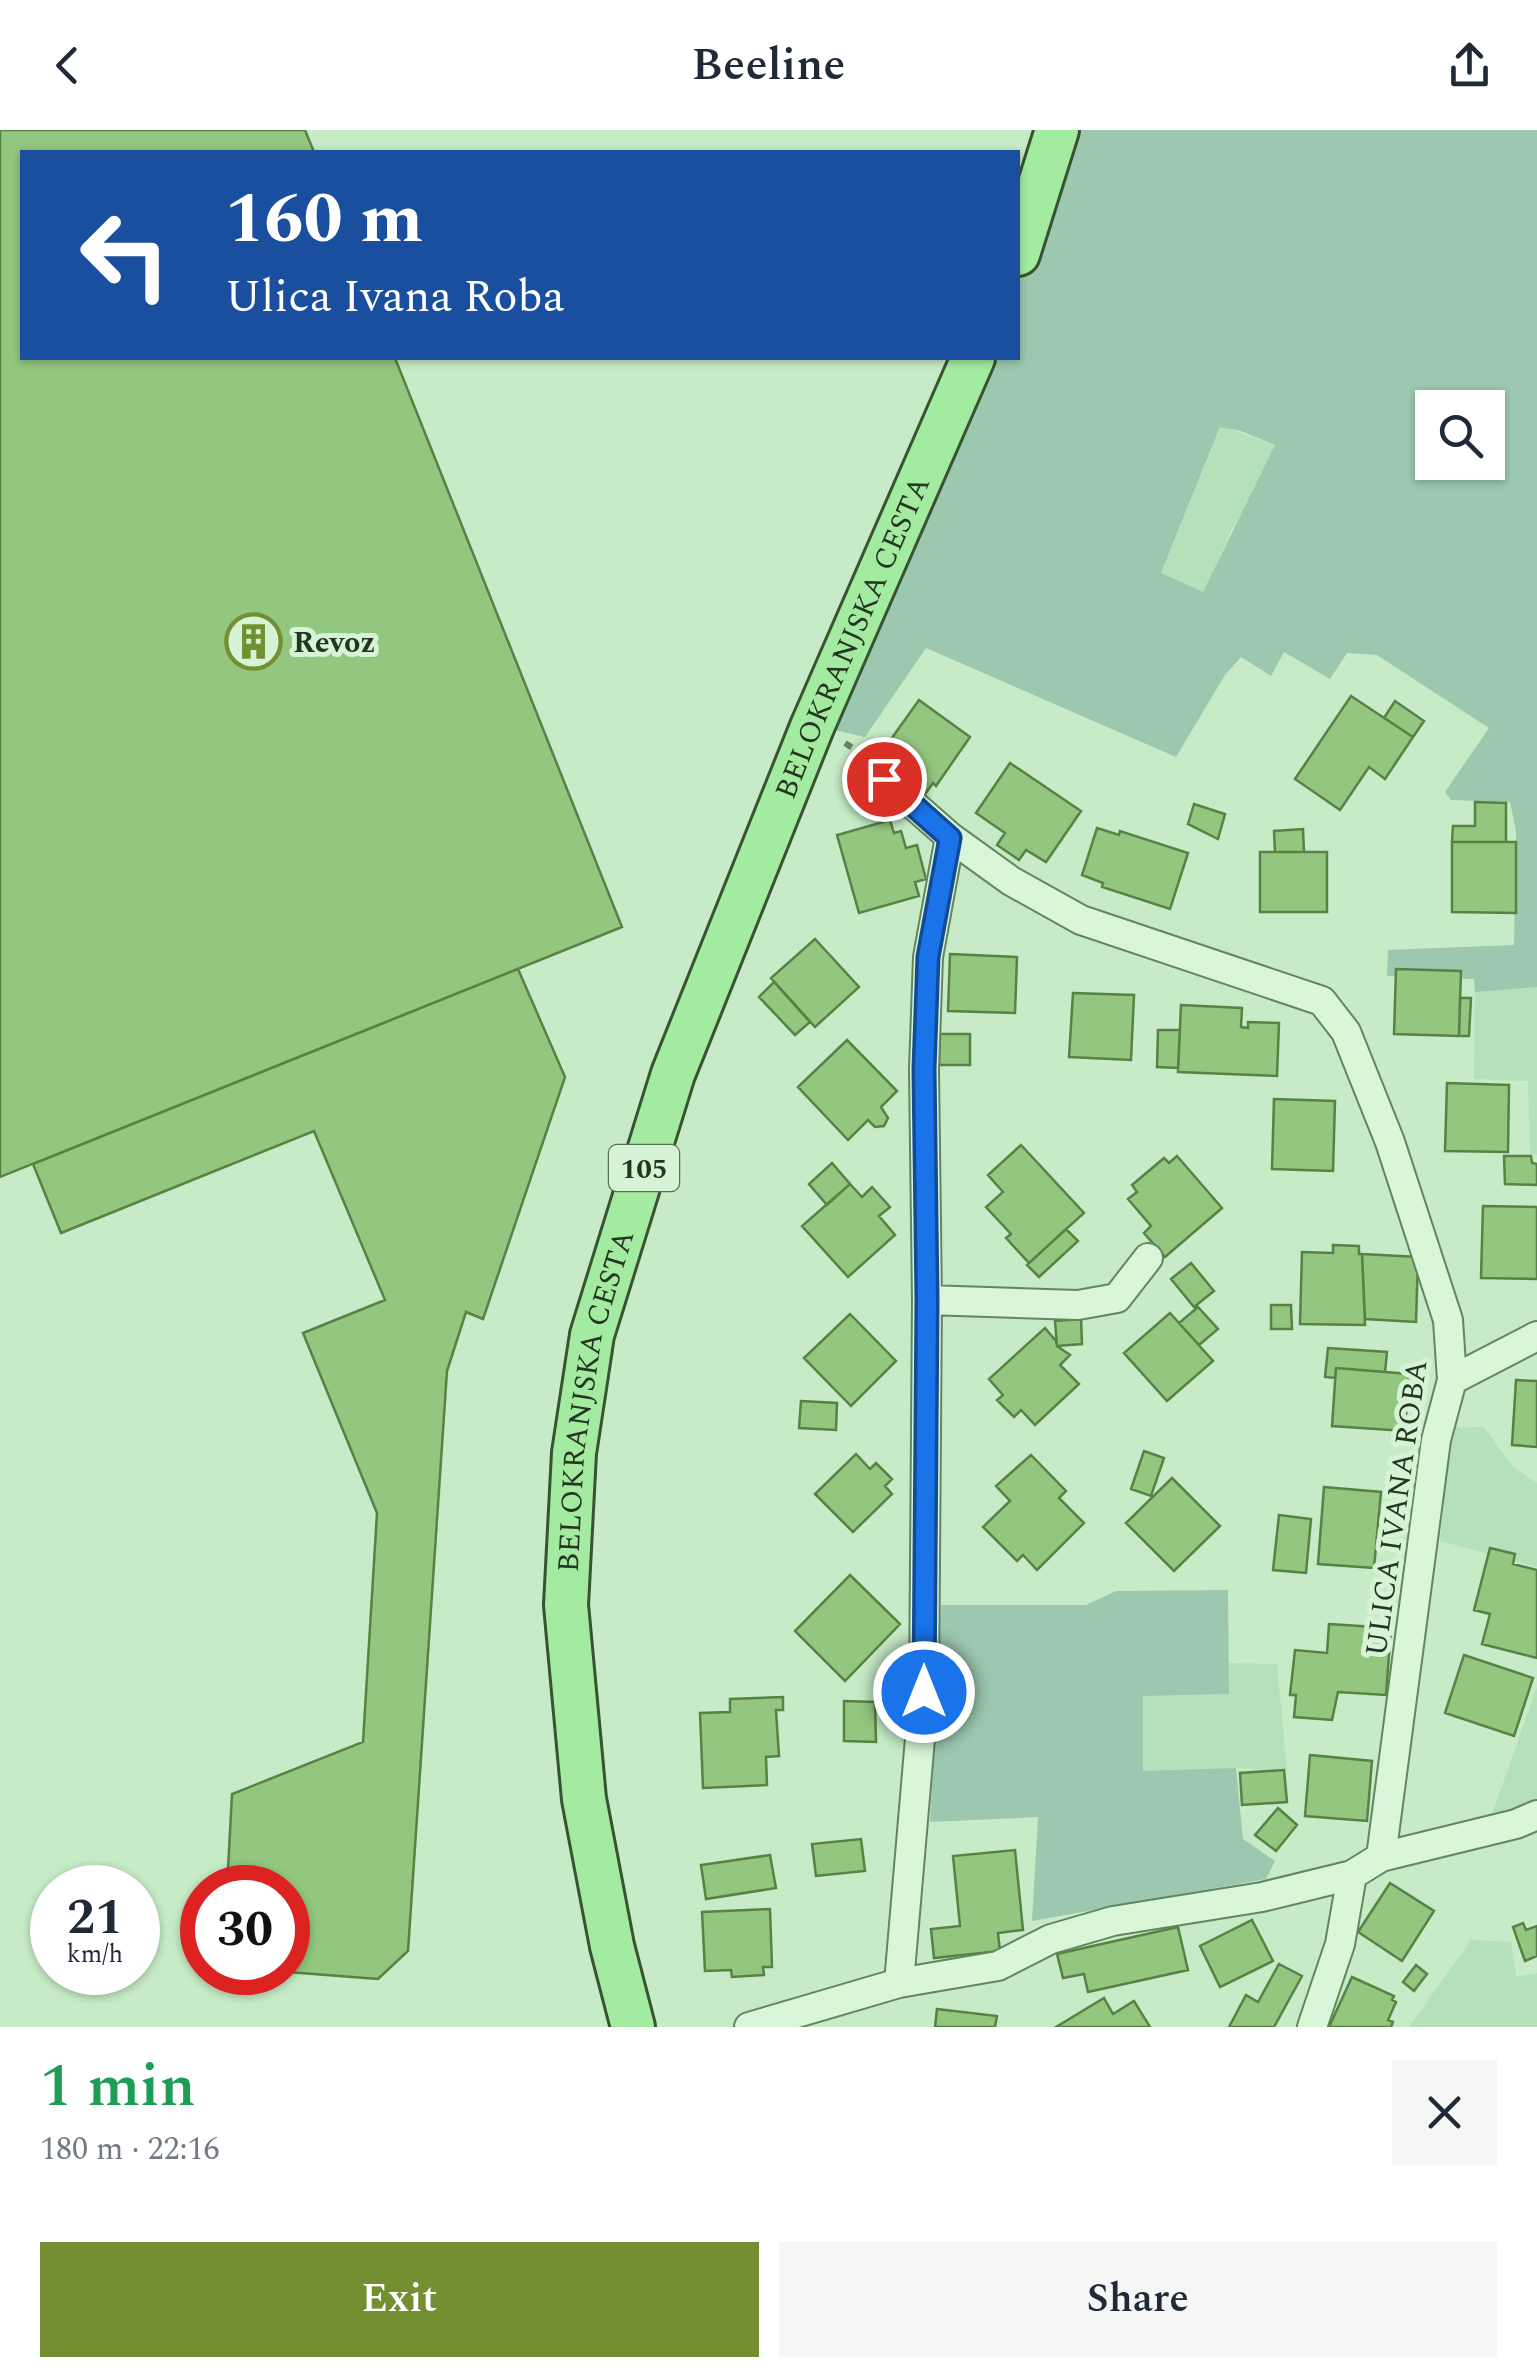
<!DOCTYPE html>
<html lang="en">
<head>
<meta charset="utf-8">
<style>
	:root { --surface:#fff; --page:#f6f6f7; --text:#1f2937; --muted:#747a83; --accent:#738f32 }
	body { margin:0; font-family:Spectral,serif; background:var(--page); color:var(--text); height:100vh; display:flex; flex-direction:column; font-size:38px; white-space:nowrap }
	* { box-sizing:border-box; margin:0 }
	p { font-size:32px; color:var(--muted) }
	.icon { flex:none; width:55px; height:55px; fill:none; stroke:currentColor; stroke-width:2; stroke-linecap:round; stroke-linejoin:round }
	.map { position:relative; height:1897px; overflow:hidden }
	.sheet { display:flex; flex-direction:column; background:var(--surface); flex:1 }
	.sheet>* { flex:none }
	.banner { position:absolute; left:20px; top:20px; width:1000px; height:210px; border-radius:0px; box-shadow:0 2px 8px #0004; background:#1a4fa0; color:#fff; overflow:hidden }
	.buttons { position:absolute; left:1415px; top:260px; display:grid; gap:20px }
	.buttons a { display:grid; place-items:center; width:90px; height:90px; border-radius:0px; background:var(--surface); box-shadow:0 2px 8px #0004; font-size:50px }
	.speed { position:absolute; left:30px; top:1735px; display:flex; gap:20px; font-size:50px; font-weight:700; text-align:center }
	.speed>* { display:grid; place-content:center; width:130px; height:130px; border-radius:50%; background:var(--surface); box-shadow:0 2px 8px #0004; line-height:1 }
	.speed small { font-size:25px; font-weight:400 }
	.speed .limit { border:15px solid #d22; background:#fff; color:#111 }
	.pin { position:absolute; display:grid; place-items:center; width:85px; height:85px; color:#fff; margin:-42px; border:5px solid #fff; border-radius:50%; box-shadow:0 2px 10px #0007 }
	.me { position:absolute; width:110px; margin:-55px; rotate:0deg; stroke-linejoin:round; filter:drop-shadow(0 0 8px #0008) }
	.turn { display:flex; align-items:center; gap:35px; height:210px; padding:0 40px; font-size:45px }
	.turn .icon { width:130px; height:130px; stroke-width:2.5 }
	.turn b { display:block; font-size:70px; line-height:85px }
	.round { display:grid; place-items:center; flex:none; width:105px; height:105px; border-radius:0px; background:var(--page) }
	.headline { display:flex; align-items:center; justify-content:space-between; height:170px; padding:0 40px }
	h1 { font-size:60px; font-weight:600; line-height:75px; color:#1e9e55 }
	.action { display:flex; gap:20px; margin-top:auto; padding:20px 40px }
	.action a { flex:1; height:115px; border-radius:0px; background:var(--accent); color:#fff; font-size:40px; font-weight:600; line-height:115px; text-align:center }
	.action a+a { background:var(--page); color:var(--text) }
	header { display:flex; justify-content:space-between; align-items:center; height:130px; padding:0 40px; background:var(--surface); font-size:45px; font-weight:600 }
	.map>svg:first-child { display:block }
	.farmland { fill:#b4e0ba }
	.green { fill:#9bc8ae; fill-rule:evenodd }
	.building { fill:#93c67f; stroke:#578245; stroke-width:2.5 }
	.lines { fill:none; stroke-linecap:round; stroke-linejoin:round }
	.street-casing { stroke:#64855d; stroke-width:32 }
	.primary-casing { stroke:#395331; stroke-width:48 }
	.path { stroke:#64855d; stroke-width:6; stroke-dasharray:8 5; stroke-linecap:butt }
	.street { stroke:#d9f6d9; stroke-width:28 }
	.primary { stroke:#a2eba1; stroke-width:42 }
	.route-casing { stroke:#114b97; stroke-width:25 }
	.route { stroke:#1a73e8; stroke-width:18 }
	.labels { text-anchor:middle; stroke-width:10; stroke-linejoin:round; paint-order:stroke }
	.shield { fill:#d5f3d5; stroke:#5a6f56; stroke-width:2.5 }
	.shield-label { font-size:28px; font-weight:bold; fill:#253620 }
	.street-label { font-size:30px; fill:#253620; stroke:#d5f3d5 }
	.poi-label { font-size:30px; font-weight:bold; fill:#253620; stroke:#d5f3d5; text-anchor:start }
</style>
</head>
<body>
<header><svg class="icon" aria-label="back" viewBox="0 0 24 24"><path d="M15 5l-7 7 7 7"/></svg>Beeline<svg class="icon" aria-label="share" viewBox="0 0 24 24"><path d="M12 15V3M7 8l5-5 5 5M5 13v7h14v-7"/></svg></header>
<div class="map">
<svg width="1537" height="1897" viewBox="0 0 1537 1897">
	<rect width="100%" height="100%" fill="#c6ebc6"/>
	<path class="farmland" d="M1221,296L1275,315L1259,354L1231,401L1204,463L1161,444Z
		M1537,857V1025L1530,1024L1528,951L1474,949L1475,862Z
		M1484,1297L1513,1337L1537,1353V1437L1440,1411L1451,1298Z
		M1229,1533L1277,1534L1287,1641L1236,1638L1143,1642V1566L1229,1564Z
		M1537,1557V1673L1490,1690L1532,1571Z
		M1471,1810L1511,1812L1516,1847L1537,1843V1897H1409Z"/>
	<path class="green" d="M1058,0H1537V857L1475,862L1474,849L1387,846L1388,820L1514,815L1516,701L1510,672L1451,670L1445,662L1489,598L1377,525L1347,523L1330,549L1284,522L1271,546L1241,527L1225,545L1176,627L926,518L865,607L830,599L983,228H1018V130ZM1432,278H1488V332H1432ZM1220,297L1241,301L1275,315L1203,462L1161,443Z
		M1228,1460L1229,1564L1143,1566V1641L1236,1638L1243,1709L1275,1731L1266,1749L1032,1791L1038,1687L930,1692L941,1475H1086L1116,1461Z"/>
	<path class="building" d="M0,0H305L314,22H22V228H395L622,797L0,1047Z
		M1351,566L1413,607L1385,649L1369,637L1340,680L1295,649Z
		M919,570L970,607L936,656L933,653L923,667L887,641L896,627L884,619Z
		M1395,571L1424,591L1413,607L1384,588Z
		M1010,633L1081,681L1046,732L1026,720L1019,730L997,715L1005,703L976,683Z
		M1475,672L1506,673V712H1452L1453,696H1475Z
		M1194,674L1225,684L1218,709L1188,694Z
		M890,690L894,703L901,701L906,718L917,715L926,749L915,752L919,766L859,783L837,705Z
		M1097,698L1119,705L1120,701L1188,723L1170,779L1102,757L1103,753L1082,745Z
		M1303,699L1304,722H1275L1274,701Z
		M1452,712H1516V783L1452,782Z
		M1260,722H1327V782H1260Z
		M815,809L859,857L815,897L771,848Z
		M950,824L1017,827L1015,883L948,881Z
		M518,839L565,947L483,1189L466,1182L447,1241L408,1821L378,1849L288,1842V1758H227L232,1664L363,1612L377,1383L303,1203L385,1170L314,1001L61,1103L33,1034Z
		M1396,839L1461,841L1459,906L1394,904Z
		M774,852L810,892L795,905L759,867Z
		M1073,863L1134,865L1131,930L1069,927Z
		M1460,868H1471L1469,906H1459Z
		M1181,875L1242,878L1241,897L1248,898V892L1279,893L1277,946L1178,942Z
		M1158,900H1180L1178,938L1157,937Z
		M940,904H970V935H939Z
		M847,910L897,961L881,977L888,988L884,996L875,997L868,990L848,1010L798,957Z
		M1447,953L1509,955L1508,1022L1445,1021Z
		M1274,969L1335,971L1333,1041L1272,1039Z
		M1021,1015L1084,1083L1029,1133L1006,1108L1011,1104L986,1077L1003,1062L988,1045Z
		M1177,1026L1222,1078L1165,1127L1144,1103L1151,1096L1128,1069L1137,1062L1132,1055L1164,1028L1169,1033Z
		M1504,1026H1531L1532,1033L1537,1034V1055L1505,1054Z
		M832,1033L850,1054L827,1075L809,1054Z
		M850,1054L862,1067L872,1057L890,1077L879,1086L895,1105L848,1147L802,1096Z
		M1483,1076L1537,1077V1149L1481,1148Z
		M1066,1099L1078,1111L1039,1147L1027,1135Z
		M1333,1115L1359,1116V1124H1362L1365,1195L1300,1194L1302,1122L1333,1123Z
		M1362,1124L1418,1127L1416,1192L1365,1189Z
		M1191,1133L1214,1161L1194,1177L1171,1149Z
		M1271,1175H1291L1292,1199H1271Z
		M1198,1177L1218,1199L1199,1215L1179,1193Z
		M1170,1183L1213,1231L1167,1271L1124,1223Z
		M850,1184L896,1231L851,1276L804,1228Z
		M1081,1189L1082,1214L1057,1216L1055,1191Z
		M1045,1198L1056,1211L1057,1216L1070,1225L1060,1235L1079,1254L1035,1295L1021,1280L1014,1287L997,1270L1003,1265L989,1249Z
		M1328,1218L1387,1222L1385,1242L1336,1238L1335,1248L1325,1247Z
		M1336,1238L1409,1244L1405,1301L1332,1296Z
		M1516,1250L1537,1251V1317L1512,1315Z
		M801,1271L837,1273L836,1300L799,1298Z
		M1144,1321L1164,1328L1151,1366L1131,1359Z
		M856,1324L870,1339L876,1333L892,1349L885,1356L892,1364L853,1402L815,1364Z
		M1031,1325L1066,1361L1059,1368L1084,1393L1037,1440L1023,1425L1017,1431L983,1397L1010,1371L996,1356Z
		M1172,1348L1220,1396L1174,1441L1126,1393Z
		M1324,1357L1381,1362L1374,1438L1318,1434Z
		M1279,1385L1311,1389L1306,1443L1273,1440Z
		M1490,1418L1515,1424L1513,1434L1537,1440V1528L1482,1514L1490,1484L1474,1480Z
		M850,1445L900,1494L845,1551L795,1501Z
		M1329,1494L1391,1498L1386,1565L1338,1562L1332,1590L1294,1587L1296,1565H1290L1295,1520L1327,1523Z
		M1464,1525L1533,1548L1514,1606L1445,1583Z
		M783,1567V1580H776L779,1626L766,1627L767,1655L703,1658L700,1583L730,1582V1569Z
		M844,1571L875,1572L876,1612L844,1611Z
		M1310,1625L1372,1631L1367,1691L1305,1686Z
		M1284,1640L1287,1672L1242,1675L1240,1643Z
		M1278,1678L1297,1695L1276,1721L1255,1705Z
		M861,1709L865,1741L816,1746L812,1714Z
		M1015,1720L1023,1800L998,1803L1000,1821L934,1828L931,1799L960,1796L953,1726Z
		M770,1725L776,1758L706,1769L701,1735Z
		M1390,1753L1434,1781L1402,1831L1358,1802Z
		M770,1779L772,1837H763L764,1845L732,1847L731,1840L705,1841L702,1782Z
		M1252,1790L1273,1831L1220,1857L1200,1816Z
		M1523,1793L1526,1800L1537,1796V1826L1525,1831L1513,1797Z
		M1178,1797L1188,1840L1088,1862L1084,1844L1063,1848L1057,1824Z
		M1279,1834L1302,1846L1274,1897H1229L1246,1865L1258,1872Z
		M1416,1835L1427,1844L1414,1861L1403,1852Z
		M1352,1847L1394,1866L1392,1870L1396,1872L1388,1890L1393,1892L1391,1897H1329Z
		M1104,1868L1113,1884L1134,1871L1150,1897H1056Z
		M937,1879L997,1886L995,1897H935Z"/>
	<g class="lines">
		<defs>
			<path id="street" d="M884,649L950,707L1011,751L1081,790L1322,871L1346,902L1390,1012L1448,1190L1452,1250L1436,1310L1381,1727
				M927,1170L1078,1175L1117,1168L1148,1128
				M1452,1250L1537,1206
				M899,1853L924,1562L927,1170L924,939L928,827L950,707
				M749,1897L899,1853L998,1836L1051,1809L1113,1791L1262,1767L1352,1745L1381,1727L1516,1694L1537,1685
				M1312,1897L1340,1814L1352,1745"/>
			<g id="primary">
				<path d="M1018,124L1057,0"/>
				<path id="s1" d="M633,1897L612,1816L584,1669L566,1475L574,1323L592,1205L673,944L812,597L973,228"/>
			</g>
		</defs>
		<use href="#street" class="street-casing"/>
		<use href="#primary" class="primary-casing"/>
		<path class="path" d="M845,613L868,628"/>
		<use href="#street" class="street"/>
		<use href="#primary" class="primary"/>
	</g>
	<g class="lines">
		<defs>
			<path id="route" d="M884,649L950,708L928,827L924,939L927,1170L924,1562"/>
		</defs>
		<use href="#route" class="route-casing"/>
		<use href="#route" class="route"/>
	</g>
	<defs>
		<symbol id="building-ring" viewBox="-11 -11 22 22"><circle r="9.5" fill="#d5f3d5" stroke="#738f32" stroke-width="1.5"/><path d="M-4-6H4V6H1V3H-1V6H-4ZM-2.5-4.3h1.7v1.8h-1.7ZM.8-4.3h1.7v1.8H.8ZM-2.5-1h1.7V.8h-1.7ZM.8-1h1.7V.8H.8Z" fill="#738f32"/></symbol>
	</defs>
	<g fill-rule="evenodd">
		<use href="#building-ring" x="222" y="480" width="63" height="63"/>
	</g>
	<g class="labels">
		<rect class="shield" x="609" y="1015" width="70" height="46" rx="8"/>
		<g class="shield-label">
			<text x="644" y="1048">105</text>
		</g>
		<g class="street-label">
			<text dy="10" stroke="none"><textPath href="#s1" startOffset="1445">BELOKRANJSKA CESTA</textPath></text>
			<text dy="10" stroke="none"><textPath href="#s1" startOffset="635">BELOKRANJSKA CESTA</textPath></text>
			<text transform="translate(1396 1378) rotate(-82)" y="10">ULICA IVANA ROBA</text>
		</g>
		<g class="poi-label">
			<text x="293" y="522">Revoz</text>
		</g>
	</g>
</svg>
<div class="buttons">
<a><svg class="icon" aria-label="search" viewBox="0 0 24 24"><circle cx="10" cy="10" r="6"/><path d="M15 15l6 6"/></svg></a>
</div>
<div class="speed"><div>21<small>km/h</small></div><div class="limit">30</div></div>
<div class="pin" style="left:884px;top:649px;background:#d93025"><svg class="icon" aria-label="arrive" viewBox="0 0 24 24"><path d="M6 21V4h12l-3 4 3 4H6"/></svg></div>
<svg class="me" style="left:924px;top:1562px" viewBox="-20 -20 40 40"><circle r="17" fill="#1a73e8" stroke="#fff" stroke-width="3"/><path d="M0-11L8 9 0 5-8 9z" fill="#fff"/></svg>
<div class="banner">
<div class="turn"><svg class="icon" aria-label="left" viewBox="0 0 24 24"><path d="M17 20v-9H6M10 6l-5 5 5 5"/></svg><div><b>160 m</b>Ulica Ivana Roba</div></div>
</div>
</div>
<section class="sheet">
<div class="headline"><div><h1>1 min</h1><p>180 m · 22:16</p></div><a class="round"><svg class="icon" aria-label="close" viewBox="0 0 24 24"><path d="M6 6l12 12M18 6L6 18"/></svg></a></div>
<div class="action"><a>Exit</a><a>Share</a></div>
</section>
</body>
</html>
